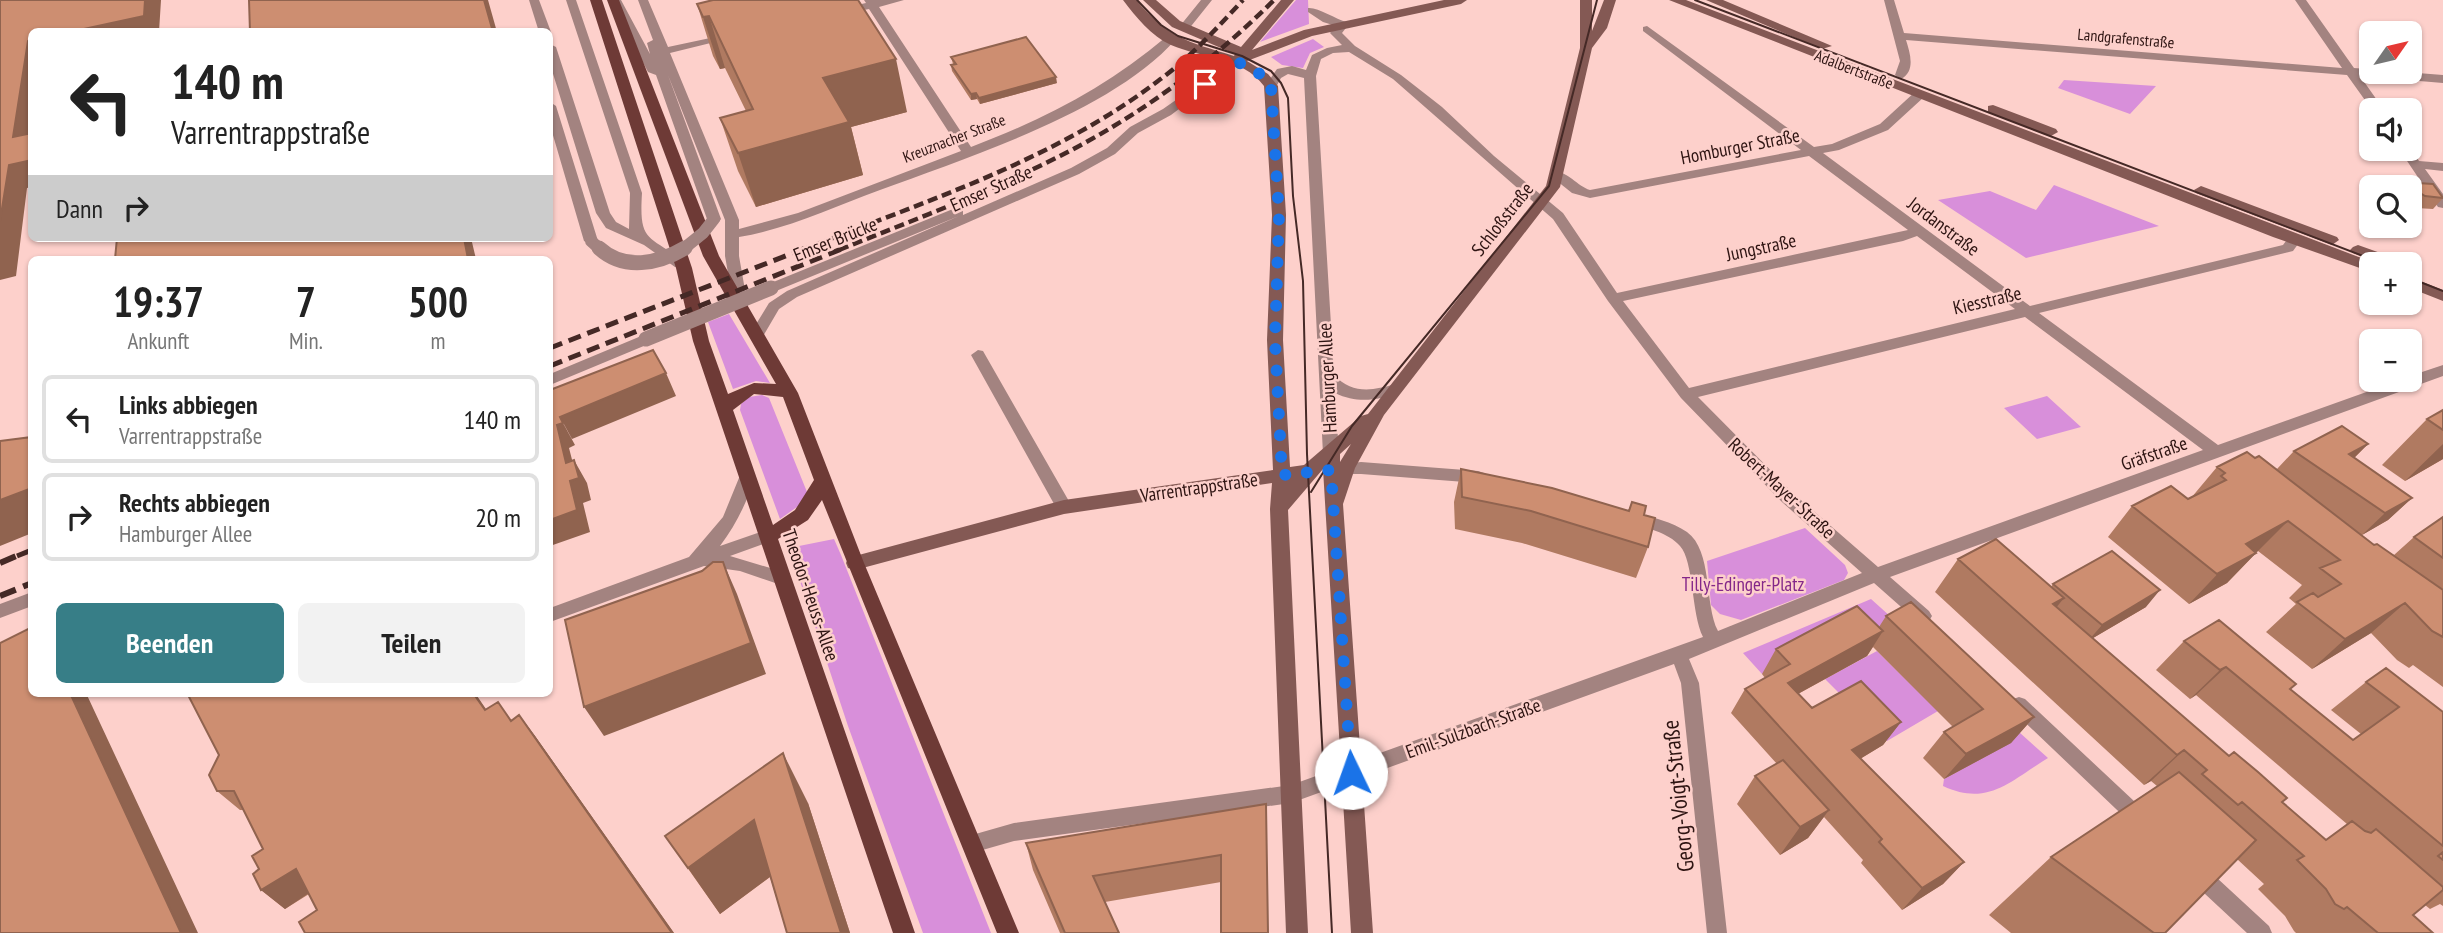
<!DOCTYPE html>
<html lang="de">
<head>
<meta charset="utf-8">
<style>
	:root { --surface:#fff; --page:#f2f2f2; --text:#222; --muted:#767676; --line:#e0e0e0; --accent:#377e87 }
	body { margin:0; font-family:"PT Sans Narrow",sans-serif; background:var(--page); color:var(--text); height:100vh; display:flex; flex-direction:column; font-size:26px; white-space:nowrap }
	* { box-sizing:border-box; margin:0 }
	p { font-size:23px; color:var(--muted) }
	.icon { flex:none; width:38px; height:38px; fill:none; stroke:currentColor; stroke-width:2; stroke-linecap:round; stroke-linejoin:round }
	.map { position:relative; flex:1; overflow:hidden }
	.panel { position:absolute; left:28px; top:256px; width:525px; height:441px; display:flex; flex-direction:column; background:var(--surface); border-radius:10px; box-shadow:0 2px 5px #0004 }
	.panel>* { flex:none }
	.guide { position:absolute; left:28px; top:28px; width:525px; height:214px; border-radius:10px; box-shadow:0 2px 5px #0004; background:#fff; color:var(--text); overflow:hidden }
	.needle { width:46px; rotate:56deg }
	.fabs { position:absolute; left:2359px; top:21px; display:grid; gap:14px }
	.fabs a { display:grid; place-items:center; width:63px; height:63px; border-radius:10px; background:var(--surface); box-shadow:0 2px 5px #0004; font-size:35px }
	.pin { position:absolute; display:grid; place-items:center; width:60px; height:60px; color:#fff; margin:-30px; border-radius:14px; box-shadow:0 4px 10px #0006 }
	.me { position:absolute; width:77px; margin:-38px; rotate:357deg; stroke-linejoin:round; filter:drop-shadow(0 0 5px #0008) }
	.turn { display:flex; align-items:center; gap:24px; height:147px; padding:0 28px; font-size:32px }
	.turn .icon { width:91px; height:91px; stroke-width:2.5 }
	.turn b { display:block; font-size:49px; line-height:60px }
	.then { display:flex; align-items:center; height:66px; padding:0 28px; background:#0003; gap:14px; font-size:26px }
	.eta { display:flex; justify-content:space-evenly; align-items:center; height:119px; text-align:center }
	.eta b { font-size:42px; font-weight:600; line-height:49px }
	.action { display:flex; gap:14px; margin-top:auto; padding:14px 28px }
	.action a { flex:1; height:80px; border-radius:10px; background:var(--accent); color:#fff; font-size:28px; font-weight:600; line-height:80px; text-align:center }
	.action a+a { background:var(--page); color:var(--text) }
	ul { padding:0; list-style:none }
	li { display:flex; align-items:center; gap:21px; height:88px; margin:0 14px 10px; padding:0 14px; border:4px solid var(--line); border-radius:10px }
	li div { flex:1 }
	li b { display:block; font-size:26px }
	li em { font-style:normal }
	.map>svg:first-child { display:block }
	.green { fill:#d88fda }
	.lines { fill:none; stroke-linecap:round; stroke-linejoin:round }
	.street { fill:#a38380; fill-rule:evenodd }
	.secondary { fill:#845954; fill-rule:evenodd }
	.primary { fill:#6e3a36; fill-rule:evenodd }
	.tram { stroke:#452926; stroke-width:2 }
	.rail-far2 { stroke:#452926; stroke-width:4.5; stroke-dasharray:10 5; stroke-linecap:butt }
	.rail-far1 { stroke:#452926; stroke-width:5; stroke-dasharray:13 7; stroke-linecap:butt }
	.rail { stroke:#452926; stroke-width:6; stroke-dasharray:17 8; stroke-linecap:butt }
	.street-bridge-far1 { stroke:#a38380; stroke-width:12 }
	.street-bridge { stroke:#a38380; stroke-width:15 }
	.wall { fill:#b07a61 }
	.shaded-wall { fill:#90634f }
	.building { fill:#cd8e71; stroke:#90634f; stroke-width:2 }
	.route { stroke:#1a73e8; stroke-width:12; stroke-dasharray:0 21.6 }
	.labels { text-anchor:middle; stroke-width:5; stroke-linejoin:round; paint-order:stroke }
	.far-street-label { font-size:16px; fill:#2e1412; stroke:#fdd0cb }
	.street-label { font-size:19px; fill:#2e1412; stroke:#fdd0cb }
	.park-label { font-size:19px; fill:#842789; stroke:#fdd0cb }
	.near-street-label { font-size:23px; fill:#2e1412; stroke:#fdd0cb }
</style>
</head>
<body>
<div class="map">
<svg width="2443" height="933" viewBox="0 0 2443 933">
	<rect width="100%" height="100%" fill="#fdd0cb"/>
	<path class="green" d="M1296,0H1308L1309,24L1260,42Z
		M1313,39L1324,47L1310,53L1303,68L1282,65L1271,57Z
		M2064,80L2156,86L2130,114L2058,88Z
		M2054,185L2159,226L2026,258L1938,200L1990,191L2036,210Z
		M729,314L770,383L756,381L733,389L708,322Z
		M762,395L769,398L807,492L804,502L780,519L740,410L741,404L749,397Z
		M2047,396L2081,427L2037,439L2004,408Z
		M1805,528L1845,565L1848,573L1844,580L1741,620L1720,614L1711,605L1707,561Z
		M834,539L841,555L991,933H923L848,726L789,548Z
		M1871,599L2048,758C2010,781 1988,807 1943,786L1944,779L2011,742L1893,629L1762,674L1743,653Z
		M1877,651L1938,711L1887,741L1825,679Z"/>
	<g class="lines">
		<path class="street" d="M529,0H539L551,32L550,34V32H539Z
			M566,0H576L642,193C639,242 647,235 685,261L687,264L685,267H675L644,245L606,228L596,213L550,64V44L556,47L610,213L616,222L629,229L630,193Z
			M611,0H621L650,54L647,43L653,40L638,0H648L668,47L729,34L735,37L670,53L739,220V229L798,213L961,151L869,9L843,14L839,13V9L866,3L864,0H904L879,7L971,147C1043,120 1108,86 1166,37L1176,39C1113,111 969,157 880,190C833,207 788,229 739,237V256L748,307L741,312L734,307L725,256V220L668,75L721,219L719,222H709L707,219L656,75L648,72Z
			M1201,0H1212L1188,30H1180V26Z
			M1884,0H1894L1904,33L2342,68L2295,0H2306L2354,68L2443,75V83L2360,76L2384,110H2372L2347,75L1906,40C1910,53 1916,71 1901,79L1895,75L1900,61Z
			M1308,8C1318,7 1335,19 1347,22L1349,24L1342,33L1355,46L1401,75L1442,107L1494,156L1563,213L1617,293L1908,230L1809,156L1590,198L1572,193L1552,177V171C1567,170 1577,186 1590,190L1801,150L1643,31V27L1647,26L1814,147L1832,144L1880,124L1916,91H1924V97L1888,130L1839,150L1823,153L2030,306L2283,245L2289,237H2299L2301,240L2293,251L2039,313L2218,445L2400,380H2410V376L2443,365V376L1890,577L1929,611L1932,616L1929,621L1923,623L1917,621L1874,583L1689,659L1699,683L1727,933H1707L1681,683L1674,664L1291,803L1014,841L972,853L965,851L962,844L965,837L1014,823L1291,785L1703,637C1691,613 1694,561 1680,546C1668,532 1645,528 1629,522L1627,518L1629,514L1635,512C1652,517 1672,522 1687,532C1713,551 1704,604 1718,631L1862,573L1782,502L1681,398L1608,301L1553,219L1393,79L1349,52L1333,53L1321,59L1316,76L1334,375C1352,394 1372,391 1395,384L1402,389L1400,393C1377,400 1358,404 1335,393L1339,454L1337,458H1325L1323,454L1304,78L1288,74L1281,78L1275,89L1271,90L1265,86L1277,69L1292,66L1306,70L1312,55L1327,48L1342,45L1330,33L1336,26L1323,22L1308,12ZM1917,236L2015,309L1689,388L1623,301L1903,241ZM2025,317L2203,450L1878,567L1794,494L1698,397Z
			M1236,58L1242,61L1240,63L1171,115L1138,133L1115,154L1079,174L797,297L779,309L762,338H752L750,334L769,303L787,291L959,216L776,291H766L764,288L766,285L953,209H963V215L1071,168L1107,148L1130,127L1163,109Z
			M550,102L556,106L598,241L596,244L591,245L584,241L550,125Z
			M2410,147L2419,161L2443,163V171L2425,169L2443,194V208L2438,207L2399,149Z
			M646,334L653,339L651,343L550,385V374Z
			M978,350L983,351L1070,503L1072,507L1070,511H1058L971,355Z
			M1361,462L1478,471L1484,473L1486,477L1484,481L1478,483L1361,474H1327L1325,470L1327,466Z
			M747,471L753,473L755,477C747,502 736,525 720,546L766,530L772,531L774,536L772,541L730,556L787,573L789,578L787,583L781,585L740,571L704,566L550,622V608L689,557L723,517L741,473Z
			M32,592V606L0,618V604Z
			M2019,697L2025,699L2150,816L2153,822L2150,828L2143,831L2136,828L2013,711L2010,705L2013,699Z
			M2197,864L2204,866L2269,926L2272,933H2247L2190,880L2187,873L2190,866Z"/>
		<path class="secondary" d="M1123,0H1136C1170,39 1186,41 1234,56L1235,54L1172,27L1143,0H1156L1180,21L1241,47L1281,0H1294L1252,50L1304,30L1444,0H1467L1461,4L1312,36L1247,61L1268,74L1278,86L1286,215L1283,340L1290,467L1304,465L1361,416L1368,414L1546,186L1580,48V0H1592V31L1604,0H1616L1607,28L1592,48L1560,187L1384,415L1355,468L1343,504L1373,933H1351L1323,469L1288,510L1308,933H1286L1270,509L1272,483L1064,514L855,570L848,568L846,563L848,558L855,556L1064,500L1273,470L1267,340L1272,215L1264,86C1243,57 1201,58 1171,45C1151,36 1136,17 1123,0ZM1351,444L1340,462V454Z
			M1669,0H1686L2377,264H2371V272L2273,237Z
			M1706,0H1723L1832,46L1822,49Z
			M1993,105L2056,129L2058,132L2051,136L2046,135L1988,112V106Z
			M2201,186L2337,237L2339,240L2332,245L2327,243L2196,193L2194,190Z
			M2358,245L2400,260L2403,264H2381L2353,253L2350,250L2353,247Z
			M2410,277L2443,290V301L2410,288Z"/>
		<path class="primary" d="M590,0H602L692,268L709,341L728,394L754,383L776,384L703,256L607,0H619L719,256L798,393L864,563L1019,933H997L822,500L808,520L778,539L915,933H893L693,341L676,268ZM754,394L783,397L814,480L795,510L773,525L733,410Z"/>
		<path class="tram" d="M1137,0L1161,25L1178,36L1242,56L1271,71L1281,83L1288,98L1293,196L1303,281L1307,454L1332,933
			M1695,0L2384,264
			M2410,278L2443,291
			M1311,492L1352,426L1549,186L1597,0"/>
		<path class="rail-far2" d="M802,250C923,202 1053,161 1158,81C1190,58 1216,29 1243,0
			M839,250C913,220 989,192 1060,156C1139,116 1211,63 1274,0"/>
		<path class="rail-far1" d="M550,348L806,248
			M550,366L844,248
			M17,556L32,550"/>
		<path class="rail" d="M0,563L21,554
			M0,596L32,583"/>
		<path class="street-bridge-far1" d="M591,241L601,250
			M682,250L703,233L714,219"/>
		<path class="street-bridge" d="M599,248C624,271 658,264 685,248
			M646,339L771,288"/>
	</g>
	<path class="wall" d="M697,4L907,112L851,127L863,175L756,207L738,171L720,118L746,111L725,68L720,69L713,56Z
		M951,57L1057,83L980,104L977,99L971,100L952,71L951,65L953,64Z
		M2402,182L2443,198L2433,209L2416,208L2410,204V187H2398Z
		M2443,410V459L2405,481L2382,465L2427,419Z
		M2368,444L2354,458L2412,498L2388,520L2362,535L2374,545L2394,555L2414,537L2443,517V687L2413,665L2409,668L2397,660L2371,633L2312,669L2266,632L2296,604L2289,598L2302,585L2258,551L2227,583L2189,604L2108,537L2132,506L2188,499L2191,498L2217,467L2255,458L2277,469L2294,451Z
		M1461,469L1628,511L1632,502L1644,515L1648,547L1636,578L1522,543L1455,529L1454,502Z
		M1958,559L2051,587L2053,584L2146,607L2093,638L2326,840L2347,824L2196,695L2190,699L2156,670L2184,641L2296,684L2290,689L2353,740L2361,734L2331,710L2366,682L2443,712V906L2440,904L2430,909L2425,905L2413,915L2433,933H2296L2294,931L2285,916L2258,889L2264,884L2237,859L2165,933H2011L1989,915L2051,857L2157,786L2151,781L2144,785L1935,592Z
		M1886,616L2034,717L2011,743L1944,779L1923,758L1944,732L1953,727L1873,647L1867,656L1798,694L1812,708L1901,722L1883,745L1860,759L1964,862L1943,884L1902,910L1861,863L1863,860L1824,817L1808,838L1780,855L1737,804L1755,776L1777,764L1731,713L1745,689L1765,678L1762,674L1776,649L1879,627Z
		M486,709L512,720L519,715L535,736L674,933H305L317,910L309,894L285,909L261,890L259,869L263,849L244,810H240L217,791L219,755Z
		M808,803L850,933H787L770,877L720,914L665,836Z
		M1266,804L1221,882L1105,902L1119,933H1060L1033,870L1026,843Z"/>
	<path class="shaded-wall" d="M145,0H161L159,32H70Z
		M484,0H488L497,32H493Z
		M709,16L725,68L720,69L703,17Z
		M32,40V187L27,188L16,276L0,280V221L28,41Z
		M896,59L907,112L851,127L863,175L756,207L738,153L823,78Z
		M1056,77L1057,83L980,104L979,98Z
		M976,93L977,99L971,100V94Z
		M464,238H471L476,259H468Z
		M666,373L676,396L572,439L560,417Z
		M563,423L575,445L569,448L577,479L574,460L587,483L591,500L583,503L590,532L550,546V520L566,463L557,425Z
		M2368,444L2346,466L2349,454Z
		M2443,444V459L2405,481Z
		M32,488V533L0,546V500Z
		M2412,498L2388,520L2362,535L2385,513Z
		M2288,521L2258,551L2249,557L2256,553L2227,583L2189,604L2246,544Z
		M723,562L737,594L766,674L604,736L584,707Z
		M2160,590L2146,607L2088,641L2102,625Z
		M2064,598L2038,630L2053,604Z
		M2405,603L2371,633L2312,669L2345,639Z
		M1883,631L1867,656L1774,707L1788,683Z
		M2226,667L2196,695L2190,699L2220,670Z
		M70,693H86L198,933H181Z
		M473,693H475L501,731L485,710Z
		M519,715L535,736L674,933H672Z
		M2034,717L2011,743L1944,779L1966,754Z
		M1901,722L1883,745L1835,774L1852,750Z
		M2184,750L2151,781L2144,785L2177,755Z
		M783,753L808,803L850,933H841Z
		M1829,810L1808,838L1780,855L1800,827Z
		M754,820L782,868L720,914L688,868Z
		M1964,862L1943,884L1902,910L1922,888Z
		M296,869L318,887L285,909L261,890Z"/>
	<path class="building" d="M0,0H145L144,16L70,32H32V40L28,41L13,137L32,133V160L9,165L0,221Z
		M249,0H484L493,32H250Z
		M713,0H858L896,59L823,78L849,122L738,153L720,118L753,109L709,16L703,17L697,4Z
		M1026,37L1056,77L979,98L976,93L971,94L951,65L956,64L951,57Z
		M2402,182L2433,184L2443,198L2425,196Z
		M117,238H464L468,259H115Z
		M653,350L666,373L560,417L563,423L557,425L566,463L574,460L579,478L570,481L577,510L550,520V390Z
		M2443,410V430L2427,419Z
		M2342,426L2368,444L2349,454L2412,498L2385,513L2294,451Z
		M32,437V488L0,500V441Z
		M2247,452L2255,458L2259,456L2374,545L2377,544L2443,590V637L2432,631L2405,603L2345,639L2297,602L2313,593L2318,597L2341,584L2320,568L2340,560L2288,521L2246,544L2256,553L2217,574L2132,506L2171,486L2188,499L2226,480L2221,476L2225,473L2217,467Z
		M1461,469L1552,488L1629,511L1632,502L1646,506L1644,515L1655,518L1648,547L1531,511L1462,497Z
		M2443,517V558L2414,537Z
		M1996,539L2064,598L2053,604L2229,756L2234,752L2258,772L2287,798L2282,802L2326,840L2352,821L2365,831L2371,833L2376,829L2443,887V890L2413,915L2433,933H2378L2347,907L2344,909L2335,904L2326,889L2297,860L2304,856L2242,802L2238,805L2202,774L2207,770L2184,750L2177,755L1958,559Z
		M2112,551L2160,590L2102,625L2053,584Z
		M713,562H723L751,643L584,707L565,620L702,571Z
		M1911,602L2034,717L1966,754L1944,732L1983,709L1886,616Z
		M1857,606L1883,631L1788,683L1812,708L1861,681L1901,722L1852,750L1964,862L1922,888L1879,842L1882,839L1745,689L1790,664L1776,649Z
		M2219,620L2296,684L2290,689L2353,740L2399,707L2366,682L2386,668L2443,712V846L2226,667L2220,670L2184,641Z
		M32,627V693H70L181,933H0V643Z
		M187,693H473L485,710L498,702L511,721L519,715L672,933H305L299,922L317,910L296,869L261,890L253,874L259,869L252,856L263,849L234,791H217L209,775L219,755Z
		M783,753L841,933H787L754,820L688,868L665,836Z
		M1783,760L1829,810L1800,827L1755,776Z
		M2179,772L2256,840L2165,933H2154L2051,857Z
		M1266,804L1268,933H1221V855L1093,876L1119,933H1065L1026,843Z
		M2443,852V860L2438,856Z"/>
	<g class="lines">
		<path class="route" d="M1205,84L1236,61L1262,75L1271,86L1279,215L1275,340L1282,475L1331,470L1351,773"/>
	</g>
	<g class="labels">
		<g class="far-street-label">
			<text transform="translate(2126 38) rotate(5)" y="6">Landgrafenstraße</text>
			<text transform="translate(1854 69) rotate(21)" y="6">Adalbertstraße</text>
			<text transform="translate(954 138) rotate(-21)" y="6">Kreuznacher Straße</text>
		</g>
		<g class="street-label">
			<text transform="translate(1740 146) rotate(-11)" y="7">Homburger Straße</text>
			<text transform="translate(991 188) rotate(-24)" y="7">Emser Straße</text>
			<text transform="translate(1502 219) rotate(-52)" y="7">Schloßstraße</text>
			<text transform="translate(1944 226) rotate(37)" y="7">Jordanstraße</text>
			<text transform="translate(835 239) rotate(-22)" y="7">Emser Brücke</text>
			<text transform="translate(1761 247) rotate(-12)" y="7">Jungstraße</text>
			<text transform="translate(1987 300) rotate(-13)" y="7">Kiesstraße</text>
			<text transform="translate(1327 378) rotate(-93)" y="7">Hamburger Allee</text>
			<text transform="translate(2154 453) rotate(-19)" y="7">Gräfstraße</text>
			<text transform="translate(1199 487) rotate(-8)" y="7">Varrentrappstraße</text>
			<text transform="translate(1782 488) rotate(43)" y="7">Robert-Mayer-Straße</text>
			<text transform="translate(811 595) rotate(71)" y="7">Theodor-Heuss-Allee</text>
			<text transform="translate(1473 728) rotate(-20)" y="7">Emil-Sulzbach-Straße</text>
		</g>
		<g class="park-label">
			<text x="1743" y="591">Tilly-Edinger-Platz</text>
		</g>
		<g class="near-street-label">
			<text transform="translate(1678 796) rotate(-96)" y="8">Georg-Voigt-Straße</text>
		</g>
	</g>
</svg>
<div class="fabs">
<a><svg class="needle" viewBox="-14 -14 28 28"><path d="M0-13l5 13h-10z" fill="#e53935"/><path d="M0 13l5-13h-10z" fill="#767676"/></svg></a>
<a><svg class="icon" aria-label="sound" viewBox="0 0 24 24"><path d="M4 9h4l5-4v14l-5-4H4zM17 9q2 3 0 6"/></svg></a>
<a><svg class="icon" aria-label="search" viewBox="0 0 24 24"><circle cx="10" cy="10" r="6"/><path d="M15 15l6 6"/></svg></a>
<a>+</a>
<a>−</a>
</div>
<div class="pin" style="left:1205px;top:84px;background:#d93025"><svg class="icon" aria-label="arrive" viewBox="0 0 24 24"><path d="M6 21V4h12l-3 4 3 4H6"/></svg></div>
<svg class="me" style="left:1351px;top:773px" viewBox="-20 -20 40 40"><circle r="19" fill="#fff"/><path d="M0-13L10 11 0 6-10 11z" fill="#1a73e8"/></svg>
<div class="guide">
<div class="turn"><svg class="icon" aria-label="left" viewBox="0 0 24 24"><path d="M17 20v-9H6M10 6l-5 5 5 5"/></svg><div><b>140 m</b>Varrentrappstraße</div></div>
<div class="then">Dann<svg class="icon" aria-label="right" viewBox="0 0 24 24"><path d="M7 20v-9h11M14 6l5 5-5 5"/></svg></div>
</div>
<section class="panel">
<div class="eta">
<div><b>19:37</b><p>Ankunft</p></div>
<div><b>7</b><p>Min.</p></div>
<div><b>500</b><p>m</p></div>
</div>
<ul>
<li><svg class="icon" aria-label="left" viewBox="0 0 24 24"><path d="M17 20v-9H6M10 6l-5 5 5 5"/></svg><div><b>Links abbiegen</b><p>Varrentrappstraße</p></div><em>140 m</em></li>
<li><svg class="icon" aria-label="right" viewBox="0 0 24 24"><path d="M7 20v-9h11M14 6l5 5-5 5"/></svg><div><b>Rechts abbiegen</b><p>Hamburger Allee</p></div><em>20 m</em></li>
</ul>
<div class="action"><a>Beenden</a><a>Teilen</a></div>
</section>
</div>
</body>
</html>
